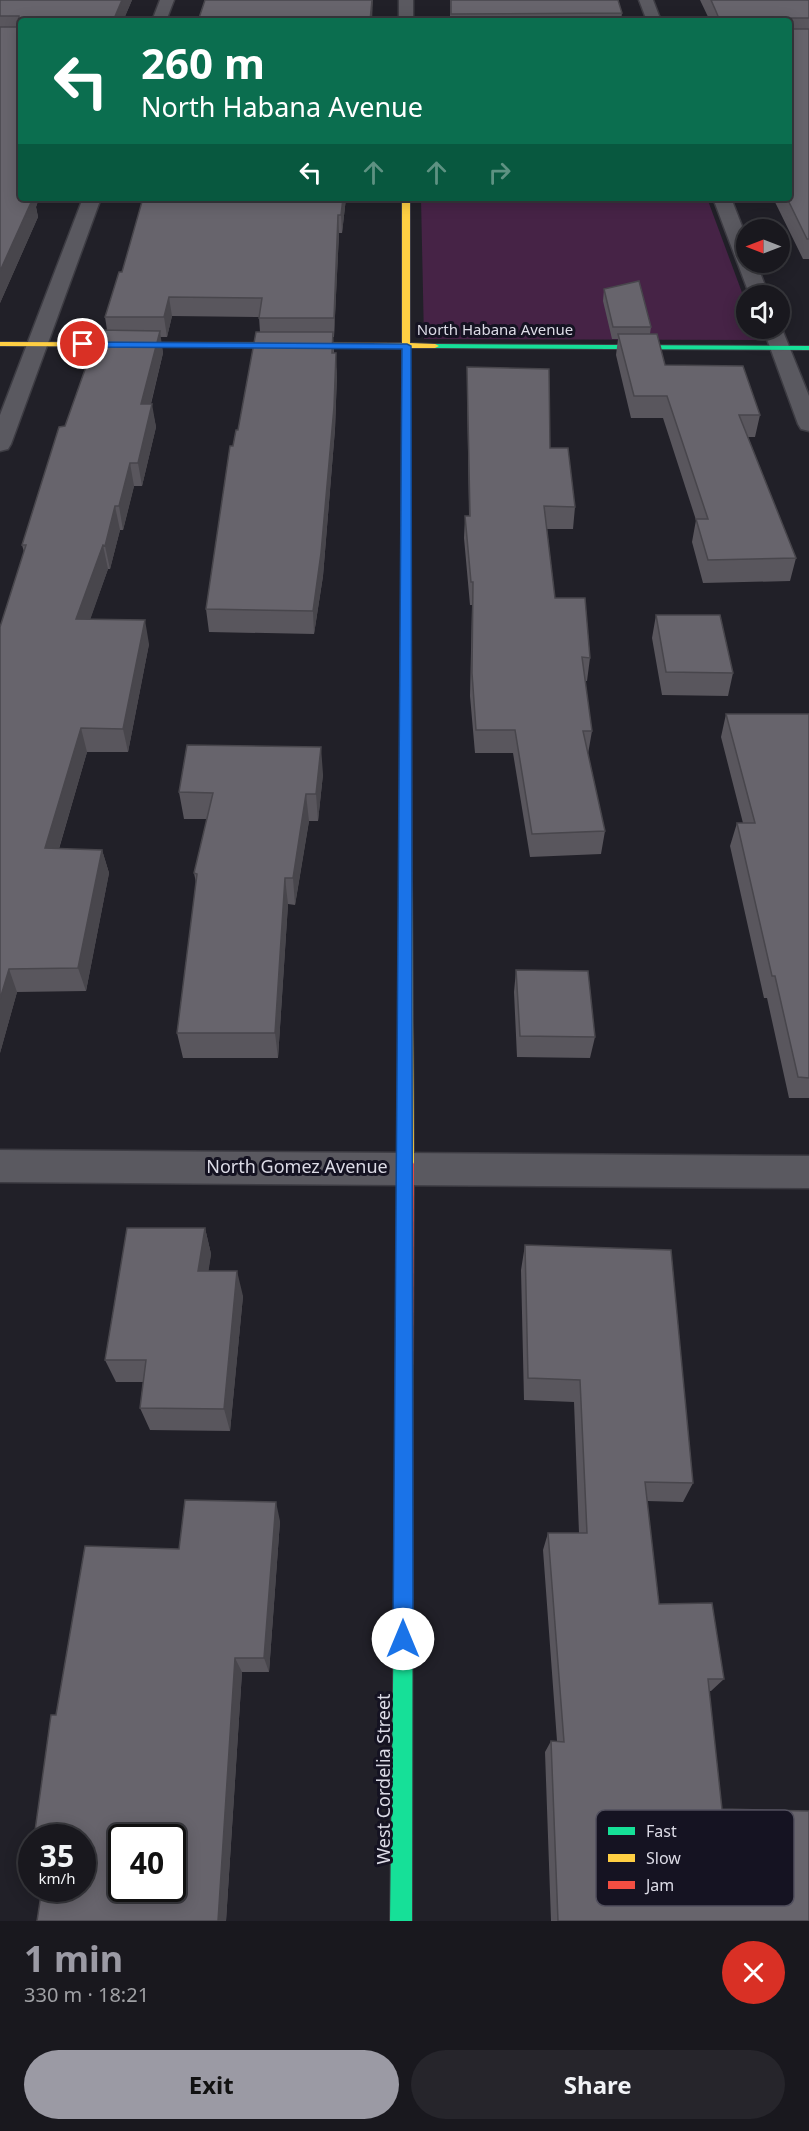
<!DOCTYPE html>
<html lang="en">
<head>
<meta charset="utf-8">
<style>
	:root { --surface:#19181e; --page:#26252b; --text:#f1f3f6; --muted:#9fa0a4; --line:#37373c; --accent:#9b9aa4 }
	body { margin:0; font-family:"Noto Sans",sans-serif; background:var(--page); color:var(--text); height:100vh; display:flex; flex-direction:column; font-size:22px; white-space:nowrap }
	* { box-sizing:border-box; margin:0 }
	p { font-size:20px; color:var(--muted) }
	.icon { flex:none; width:33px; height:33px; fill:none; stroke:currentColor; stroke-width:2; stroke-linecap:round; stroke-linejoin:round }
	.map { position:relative; height:1921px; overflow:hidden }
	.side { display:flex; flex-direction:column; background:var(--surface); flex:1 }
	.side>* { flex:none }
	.guide { position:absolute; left:18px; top:18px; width:774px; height:183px; border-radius:6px; box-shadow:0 3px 15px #0003,0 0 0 2px var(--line); background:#0b6e4f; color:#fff; overflow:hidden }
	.needle { width:39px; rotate:270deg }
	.fabs { position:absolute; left:736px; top:219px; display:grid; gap:12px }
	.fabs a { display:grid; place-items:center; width:54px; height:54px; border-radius:50%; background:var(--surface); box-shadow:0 3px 15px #0003,0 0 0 2px var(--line); font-size:30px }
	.speed { position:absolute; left:18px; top:1824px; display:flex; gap:12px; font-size:30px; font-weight:700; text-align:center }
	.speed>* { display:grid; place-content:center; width:78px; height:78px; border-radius:50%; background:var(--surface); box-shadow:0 3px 15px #0003,0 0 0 2px var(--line); line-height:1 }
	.speed small { font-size:15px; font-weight:400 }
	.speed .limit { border:3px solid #111; border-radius:9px; background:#fff; color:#111 }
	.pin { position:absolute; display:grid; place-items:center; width:51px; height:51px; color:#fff; margin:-26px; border:3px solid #fff; border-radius:50%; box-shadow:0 2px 6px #0007 }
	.me { position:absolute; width:66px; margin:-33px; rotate:0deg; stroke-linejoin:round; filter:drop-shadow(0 0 4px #0008) }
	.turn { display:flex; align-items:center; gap:21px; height:126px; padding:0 24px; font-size:27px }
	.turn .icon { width:78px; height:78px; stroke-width:2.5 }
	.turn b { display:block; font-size:42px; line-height:51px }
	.lanes { display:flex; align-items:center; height:57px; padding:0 24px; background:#0003; justify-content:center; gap:30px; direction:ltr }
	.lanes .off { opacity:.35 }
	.round { display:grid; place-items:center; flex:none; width:63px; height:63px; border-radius:32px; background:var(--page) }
	.head { display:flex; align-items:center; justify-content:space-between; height:102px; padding:0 24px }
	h1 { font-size:36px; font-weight:700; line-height:45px; color:var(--accent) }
	.button { display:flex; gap:12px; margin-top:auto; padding:12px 24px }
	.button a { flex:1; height:69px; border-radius:36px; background:var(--accent); color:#111; font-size:24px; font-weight:700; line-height:69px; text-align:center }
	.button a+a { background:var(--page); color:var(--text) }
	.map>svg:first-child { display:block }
	.green { fill:#462346 }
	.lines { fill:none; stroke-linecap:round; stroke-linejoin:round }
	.street-casing { stroke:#3d3c43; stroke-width:3 }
	.fast-casing { stroke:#3d3c43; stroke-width:2 }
	.slow-casing { stroke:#3d3c43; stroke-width:2 }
	.jam-casing { stroke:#3d3c43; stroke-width:2 }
	.street { fill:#5a5960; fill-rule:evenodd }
	.fast { fill:#16e098; fill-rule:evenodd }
	.slow { fill:#ffcf43; fill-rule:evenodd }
	.jam { fill:#f24e42; fill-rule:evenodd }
	.wall { fill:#59565d }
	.shaded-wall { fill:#48464c }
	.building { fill:#67646c; stroke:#48464c; stroke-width:1.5; fill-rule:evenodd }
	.route { fill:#1a73e8; stroke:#114b97; stroke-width:1.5 }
	.labels { text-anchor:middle; stroke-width:6; stroke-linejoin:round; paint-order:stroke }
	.far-street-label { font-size:15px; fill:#dcdbe6; stroke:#151322 }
	.street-label { font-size:18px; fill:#dcdbe6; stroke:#151322 }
	.key { fill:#151322; stroke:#514f5d; stroke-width:1.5 }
	.key-label { font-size:16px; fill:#dcdbe6 }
</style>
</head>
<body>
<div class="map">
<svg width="809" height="1921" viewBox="0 0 809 1921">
	<rect width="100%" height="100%" fill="#212028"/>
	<path class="green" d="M421,198H707L747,306V328L755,329L760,340L424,339Z"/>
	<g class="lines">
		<defs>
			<path id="street" d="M160,0H174L166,21H152Z
				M399,0H413V21H399Z
				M639,0H653L661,21H647Z
				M83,198H101L11,444L8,449L0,451V415Z
				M713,198H731L747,239V262H756L769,296H750Z
				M780,324L809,396V431L801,429L798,424L763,328H780Z
				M0,1150L809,1156V1188L0,1182Z"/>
			<path id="fast" d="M432,344L809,346V350L435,348H432Z
				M406,374L410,377L412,880L406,885L400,880L402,377Z
				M405,1363L411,1365L413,1371L412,1921H390L397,1371L399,1365Z"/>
			<path id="slow" d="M402,198H410V343L435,344L439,346L435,348H410L409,379L402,377V348L0,346V342L402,343Z
				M406,875L412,880L414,1164L411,1169L406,1171L401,1169L398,1164L400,880Z"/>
			<path id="jam" d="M406,1157L411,1159L414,1164L413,1371L411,1377L405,1379L399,1377L397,1371L398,1164L401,1159Z"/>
		</defs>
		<use href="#street" class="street-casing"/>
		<use href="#fast" class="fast-casing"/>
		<use href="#slow" class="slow-casing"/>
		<use href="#jam" class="jam-casing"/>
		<use href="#street" class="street"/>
		<use href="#fast" class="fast"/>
		<use href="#slow" class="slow"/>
		<use href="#jam" class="jam"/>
	</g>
	<path class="wall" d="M0,0H132L123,21L21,198H39L36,207L38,217L0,303Z
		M450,0H618L622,13L621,21H450Z
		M700,0H809V259H803L773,198H789V21H710Z
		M346,198L342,233H339L334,337H333L334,353L337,374L335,429L323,576L314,634L209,632L206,609L233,446L238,430L260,332L259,317L172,316L167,337H160L163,353L151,404L156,427L142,486H134L123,530H120L110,569H108L90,619L149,644L128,752H87L59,849L102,850L109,873L86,991L17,992L0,1053L24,552L22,545L65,426L107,330L105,317L122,272Z
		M604,289L651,327L650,334L665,365L760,415L755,437H748L796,558L790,581L703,583L692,542L696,520L663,418H631L616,355L618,339H612L603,301Z
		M467,367L550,448L575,507L573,529H547L555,598L590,658L587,681H585L592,731L588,754L605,831L601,854L530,857L513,753H475L470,696L472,605H470L464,538L465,516H469L467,388Z
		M656,615L733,673L728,696L662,695L652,638Z
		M726,714H809V1098H789L767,998H764L730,846L737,823H743L721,737Z
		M323,774L318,821H309L295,905L288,904L278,1058H183L177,1033L196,883L194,873L207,819H184L179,792Z
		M516,970L595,1037L590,1058L517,1057L514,992Z
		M205,1228L211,1254L208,1271L243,1296L230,1431L150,1430L140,1408L143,1382H116L105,1360Z
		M525,1245L693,1483L683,1502L647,1501L659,1604L724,1679L711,1691H709L722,1809L809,1921H551L545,1752L551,1741H557L543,1550L548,1533H579L574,1402L524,1400L521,1270Z
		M280,1521L269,1672H242L226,1921H37L82,1888L56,1715L179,1549Z"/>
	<path class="shaded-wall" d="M122,0H132L123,21H113Z
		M372,0H373L372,21H370Z
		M28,198H39L36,207L38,217L0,303V271Z
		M343,198H346L342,233L341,215Z
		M338,215L339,233L334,337V318Z
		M169,297L172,316L167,337L164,317Z
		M160,331L163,353L145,427L141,404Z
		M336,353L337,374L335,429L323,576L314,634L313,611Z
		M152,404L156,427L142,486L138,463Z
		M130,463L134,486L123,530L119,506Z
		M115,506L120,530L110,569L105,546Z
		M103,545L108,569L82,643L76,619Z
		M145,620L149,644L128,752L123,729Z
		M81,728L87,752L52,872L45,848Z
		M321,747L323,774L318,821L316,794Z
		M306,794L309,821L295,905L293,878Z
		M102,850L109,873L86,991L78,968Z
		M285,878L288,904L278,1058L275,1033Z
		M9,969L17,992L0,1053V999Z
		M205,1228L211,1254L205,1296L198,1271Z
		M237,1271L243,1296L230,1431L224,1409Z
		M276,1502L280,1521L269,1672L264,1658Z
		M235,1658L242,1672L226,1921H218Z"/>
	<path class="building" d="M0,0H122L113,21H21V198H33L0,271V27H19V16H0Z
		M205,0H372L370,21H198Z
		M451,0H618L622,13L451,14Z
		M711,0H809V18H791V29H809V239H807L787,198H789V21H720L715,9Z
		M143,198H343L341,215H338L334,318H259L262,298L169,297L164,317H105L119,272H122Z
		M639,281L651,327H613L604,289Z
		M99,330L160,331L141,404H152L138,463H130L119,506H115L105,546L103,545L76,619L145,620L123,729L81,728L45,848L102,850L78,968L9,969L0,999V627L26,545H22L59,427L65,426Z
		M256,332H333L332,353H336L334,407L321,553L313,611L206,609L230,446H233L236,430H238Z
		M618,334H657L665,365L743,366L760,415H739L796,558L708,560L696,519H708L667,396H634Z
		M467,367L549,369L550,448H568L575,507L544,506L555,598H585L590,658L582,657L592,731H583L605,831L532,834L515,730H476L472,673L473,582H471L465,516H470Z
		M656,615H720L733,673L666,672Z
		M726,714H809V1078L798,1077L775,976H772L737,823H755Z
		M187,745L321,747L316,794H306L293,878H285L275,1033H177L197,874L194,873L213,793L179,792Z
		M516,970L588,971L595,1037L520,1036Z
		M127,1228H205L198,1271H237L224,1409L140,1408L146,1360H105Z
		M525,1245L671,1250L693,1483L645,1482L659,1604L712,1603L724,1679H708L722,1809L809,1811V1921H558L551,1741L564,1742L548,1533H587L580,1380L528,1378Z
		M185,1500L276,1502L264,1658H235L218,1921H37L42,1888H82V1838H34L51,1715H56L85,1546L179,1549ZM122,1838H172V1888H122Z
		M32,1853V1877H28Z"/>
	<path class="route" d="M80,342L407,344L411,346L413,1639L410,1645L403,1648L396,1645L393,1639L402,349L83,347L79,344Z"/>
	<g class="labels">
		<g class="far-street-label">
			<text x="495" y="335">North Habana Avenue</text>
		</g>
		<g class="street-label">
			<text x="297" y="1173">North Gomez Avenue</text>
			<text transform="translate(384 1779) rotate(-90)" y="6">West Cordelia Street</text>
		</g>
	</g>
	<rect x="596" y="1810" width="198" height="96" rx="9" class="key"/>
	<rect x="608" y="1827" width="27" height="8" fill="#16e098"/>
	<rect x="608" y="1854" width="27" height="8" fill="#ffcf43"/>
	<rect x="608" y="1881" width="27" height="8" fill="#f24e42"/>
	<g class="key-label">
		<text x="646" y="1837">Fast</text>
		<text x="646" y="1864">Slow</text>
		<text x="646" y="1891">Jam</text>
	</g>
</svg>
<div class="fabs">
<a><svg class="needle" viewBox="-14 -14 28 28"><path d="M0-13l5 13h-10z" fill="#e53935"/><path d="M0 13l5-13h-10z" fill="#9fa0a4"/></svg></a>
<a><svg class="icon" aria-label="sound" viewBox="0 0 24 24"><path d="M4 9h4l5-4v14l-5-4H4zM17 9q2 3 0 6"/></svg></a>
</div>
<div class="speed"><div>35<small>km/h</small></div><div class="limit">40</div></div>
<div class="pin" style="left:83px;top:344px;background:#d93025"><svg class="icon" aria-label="arrive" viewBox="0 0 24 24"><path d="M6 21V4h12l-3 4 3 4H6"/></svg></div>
<svg class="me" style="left:403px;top:1639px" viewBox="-20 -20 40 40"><circle r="19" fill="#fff"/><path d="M0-13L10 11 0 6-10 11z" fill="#1a73e8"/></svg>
<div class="guide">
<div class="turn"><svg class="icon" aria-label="left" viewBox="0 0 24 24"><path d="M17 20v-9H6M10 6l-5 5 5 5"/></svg><div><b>260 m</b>North Habana Avenue</div></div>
<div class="lanes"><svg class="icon" aria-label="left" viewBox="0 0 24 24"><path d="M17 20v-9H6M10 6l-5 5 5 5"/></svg><svg class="icon off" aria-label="ahead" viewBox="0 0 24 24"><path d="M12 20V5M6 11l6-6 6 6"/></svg><svg class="icon off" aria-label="ahead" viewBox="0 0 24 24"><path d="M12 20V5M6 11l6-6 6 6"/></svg><svg class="icon off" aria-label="right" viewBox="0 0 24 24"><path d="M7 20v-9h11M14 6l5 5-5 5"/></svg></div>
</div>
</div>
<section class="side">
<div class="head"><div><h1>1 min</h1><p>330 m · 18:21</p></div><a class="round" style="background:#d93025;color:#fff"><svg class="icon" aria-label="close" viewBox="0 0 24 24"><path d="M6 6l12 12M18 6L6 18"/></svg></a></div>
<div class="button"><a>Exit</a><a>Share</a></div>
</section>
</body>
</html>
